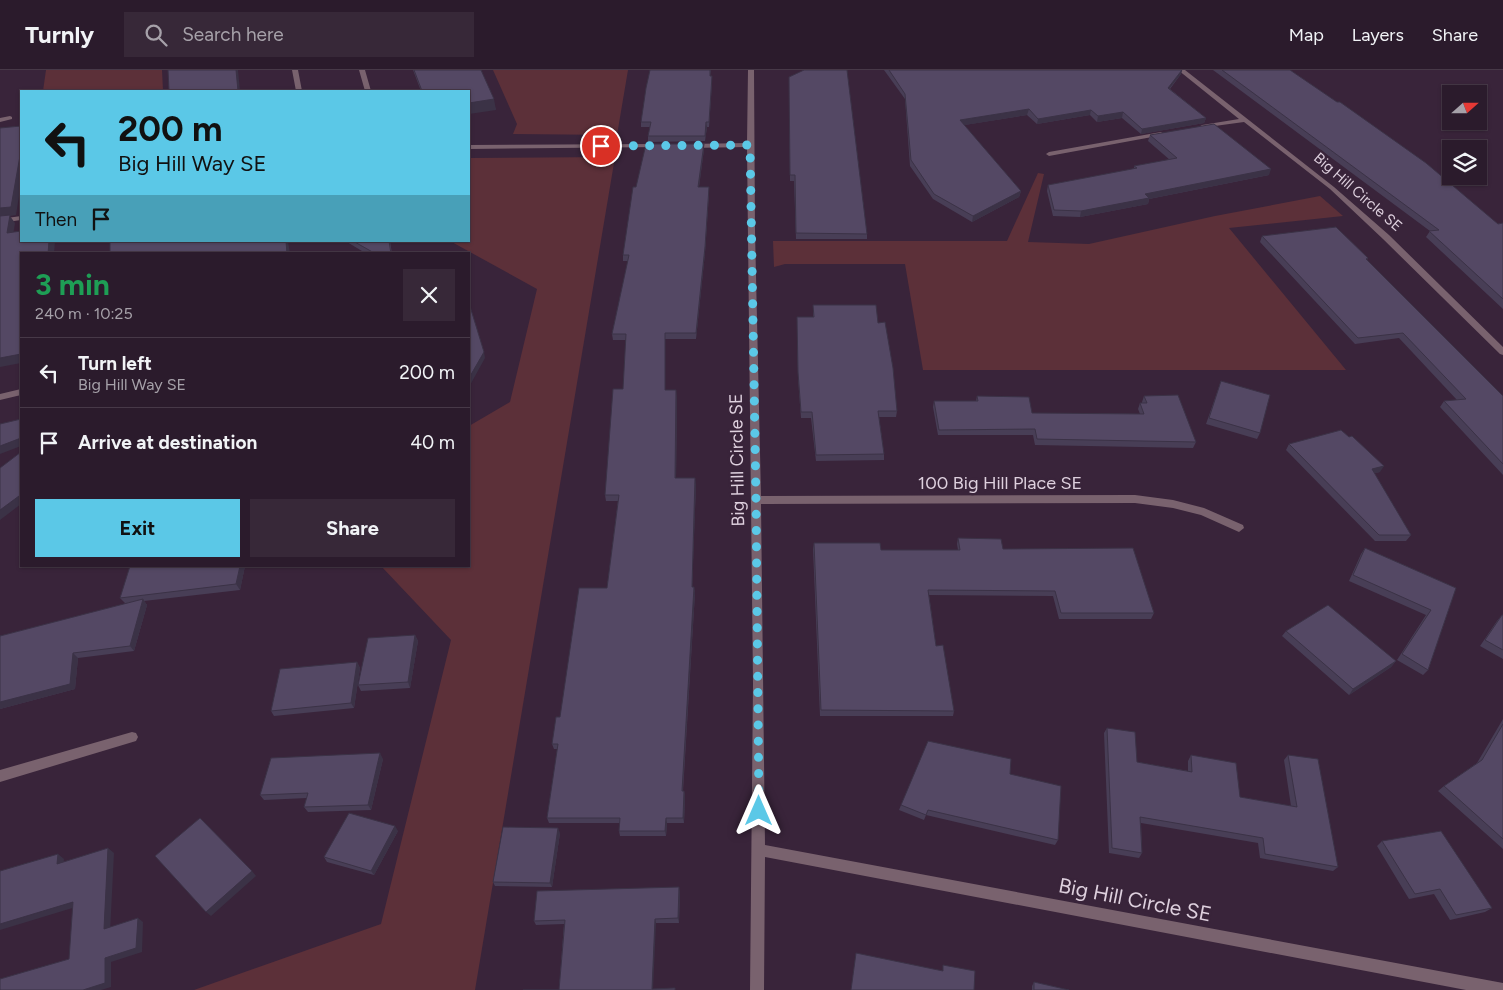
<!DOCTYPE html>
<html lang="en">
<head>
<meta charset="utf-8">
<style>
	:root { --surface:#2b1b2c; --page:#372838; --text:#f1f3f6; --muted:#a6a1a9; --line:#473948; --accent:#5bc8e7 }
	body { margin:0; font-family:Figtree,sans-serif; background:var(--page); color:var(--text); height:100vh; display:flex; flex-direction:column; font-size:19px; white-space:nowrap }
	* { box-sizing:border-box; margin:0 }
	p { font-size:16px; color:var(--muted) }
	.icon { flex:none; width:28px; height:28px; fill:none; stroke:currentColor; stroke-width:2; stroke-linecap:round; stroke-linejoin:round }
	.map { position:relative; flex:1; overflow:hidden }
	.details { position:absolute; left:20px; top:182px; width:450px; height:315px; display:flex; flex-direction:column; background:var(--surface); border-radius:0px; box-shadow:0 1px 4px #0004,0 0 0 1px var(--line) }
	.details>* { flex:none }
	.hud { position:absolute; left:20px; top:20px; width:450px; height:152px; border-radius:0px; box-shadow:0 1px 4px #0004,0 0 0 1px var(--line); background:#5bc8e7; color:#111; overflow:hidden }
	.needle { width:32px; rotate:69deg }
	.buttons { position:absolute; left:1442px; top:15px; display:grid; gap:10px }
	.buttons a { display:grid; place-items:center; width:45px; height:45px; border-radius:0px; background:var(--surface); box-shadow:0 1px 4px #0004,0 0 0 1px var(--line); font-size:25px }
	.pin { position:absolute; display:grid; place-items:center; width:42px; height:42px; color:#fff; margin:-21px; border:2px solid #fff; border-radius:50%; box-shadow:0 1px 5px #0007 }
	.me { position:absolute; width:55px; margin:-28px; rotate:0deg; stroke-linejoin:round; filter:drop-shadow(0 0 4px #0008) }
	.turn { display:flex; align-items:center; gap:18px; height:105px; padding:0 15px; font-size:22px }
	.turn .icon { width:65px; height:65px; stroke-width:2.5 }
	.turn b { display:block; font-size:35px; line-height:42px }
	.then { display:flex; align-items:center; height:48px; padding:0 15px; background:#0003; gap:10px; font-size:19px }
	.round { display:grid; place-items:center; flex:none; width:52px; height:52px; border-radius:0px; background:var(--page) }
	.summary { display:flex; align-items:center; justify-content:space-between; height:85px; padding:0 15px }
	h1 { font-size:30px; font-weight:700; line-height:38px; color:#1e9e55 }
	.action { display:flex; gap:10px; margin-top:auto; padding:10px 15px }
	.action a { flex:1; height:58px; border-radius:0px; background:var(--accent); color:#111; font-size:20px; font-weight:700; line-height:58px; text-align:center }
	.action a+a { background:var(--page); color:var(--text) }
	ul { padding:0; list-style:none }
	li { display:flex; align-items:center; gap:15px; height:70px; padding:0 15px; border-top:1px solid var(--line) }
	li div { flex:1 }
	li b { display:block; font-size:19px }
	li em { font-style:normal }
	header { display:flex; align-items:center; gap:30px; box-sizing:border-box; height:70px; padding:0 25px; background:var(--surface); border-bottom:1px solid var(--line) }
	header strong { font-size:24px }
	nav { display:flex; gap:28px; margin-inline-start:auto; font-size:18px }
	.search { width:350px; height:45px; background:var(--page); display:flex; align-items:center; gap:12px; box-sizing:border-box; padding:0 18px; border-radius:0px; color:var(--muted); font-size:19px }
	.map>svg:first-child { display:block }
	.green { fill:#5c3039 }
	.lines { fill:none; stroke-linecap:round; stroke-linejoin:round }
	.service { fill:#79626e; fill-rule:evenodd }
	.minor { fill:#79626e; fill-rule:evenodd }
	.wall { fill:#483e56 }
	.shaded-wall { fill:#3b3246 }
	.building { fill:#544864; stroke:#3b3246 }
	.route { stroke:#5bc8e7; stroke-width:9; stroke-dasharray:0 16.2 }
	.labels { text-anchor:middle; stroke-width:4.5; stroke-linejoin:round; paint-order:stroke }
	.far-street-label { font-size:15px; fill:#ded0de; stroke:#39243a }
	.street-label { font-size:18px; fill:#ded0de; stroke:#39243a }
	.near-street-label { font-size:21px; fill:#ded0de; stroke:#39243a }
</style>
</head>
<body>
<header>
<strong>Turnly</strong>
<div class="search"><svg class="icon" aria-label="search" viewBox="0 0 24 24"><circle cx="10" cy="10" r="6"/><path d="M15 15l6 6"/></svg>Search here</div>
<nav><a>Map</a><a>Layers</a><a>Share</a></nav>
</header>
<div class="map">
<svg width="1503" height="920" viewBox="0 0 1503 920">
	<rect width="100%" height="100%" fill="#39243a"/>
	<path class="green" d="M46,0H162L163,21H43Z
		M493,0H628L617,65L513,64L517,54Z
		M615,87L475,920H194L381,854L451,570L381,496H469V356L510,332L537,219L450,171H469V88Z
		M1038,103L1044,104L1028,172L1089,174L1215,146L1320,126L1343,146L1229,158L1346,300H923L905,194H785L774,197L773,171H1007Z"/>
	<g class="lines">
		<path class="service" d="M292,0H298L302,21H296Z
			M359,0H365L371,21H365Z
			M10,46L12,47V49L0,52V48Z"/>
		<path class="minor" d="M748,0H754L755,161L761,426L1135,425L1173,430L1204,438L1243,455L1244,458L1239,462L1201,445L1173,438L1135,433L761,434L765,775L1503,913V920H1466L765,787L764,920H750L753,614L747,77L690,78L687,76L690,74L747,73Z
			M1178,0H1185L1334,117L1389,165L1503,277V285L1500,284L1383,169L1330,119L1244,52L1200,58L1199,57L1202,55L1239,49Z
			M1161,62L1164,64L1163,65L1049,86L1046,84L1049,82Z
			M658,74L661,76L660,77L469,79V75Z
			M21,146V150L0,153V149Z
			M21,319V325L0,330V324Z
			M132,662L136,663L138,667L136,671L0,712V700Z"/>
	</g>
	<path class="wall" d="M413,0H481L496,40L469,21H421Z
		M711,0L710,6L712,12L709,57H707L705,71L648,72V66L650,57H641V52Z
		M884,0H1182L1181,4L1170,19L1206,48L1204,53L1141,64L1122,48L1097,52L1090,45L1037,54L1027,45L964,55L1021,121L1019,127L972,152L933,129L910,96L905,29Z
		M1213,0H1290L1498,154L1503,153V239L1426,167L1430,161Z
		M789,7L867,164V169H796L794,111H790Z
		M1150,65L1269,105L1149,129L1148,134L1080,147L1053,146L1047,121L1048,115L1134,99V96L1170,90L1148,71Z
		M704,79L699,117L709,123L705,183L696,269H665V320L677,326L676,408L696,414L692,517H694L695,523L683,721H684L685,726L684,753H667L666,766H620L619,761L620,753H549L547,748L558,679H554L552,674L560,647L607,518L618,431H606L605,425L623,319L626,270H613L612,264L628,191H623V185L636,117Z
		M1262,166L1368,188L1367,190L1503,326V405L1440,337L1444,331L1457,330L1399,268L1355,274L1260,172Z
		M346,171H390L392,184H367L347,172Z
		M813,235L878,253L897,341L896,347H879L884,384V390L816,391L811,348H801L798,308L797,253L813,247Z
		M1221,311L1260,363L1257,369L1206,354Z
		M977,326L1032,343L1140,344L1138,339L1140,333H1142V332L1144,326L1196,372L1193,378L1035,375L1033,365H938L933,337L934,331H976Z
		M1289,374L1380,402L1374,403L1411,465L1406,471H1375L1286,380Z
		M958,468L1003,479L1154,543L1151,549H1059L1053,526L929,525L936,576L954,641L953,646H820L813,479L814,473L881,480H958L957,474Z
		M1365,478L1456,518L1428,600L1423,605L1397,590L1426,545L1349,511L1361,484Z
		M245,496L240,520L144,531L147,535L134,581L78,588L75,619L0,639V566L130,533H125L120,528Z
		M1502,545H1503V589L1480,576L1497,551Z
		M1286,561L1396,591L1391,597L1349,625L1282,566Z
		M415,565L418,571L410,618L361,621L358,615Z
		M357,592L360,598L354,638L274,646L271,641Z
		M1503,649V779L1438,721L1444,716L1477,693Z
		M1107,658L1137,692L1188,701V691L1191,685L1240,727L1291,736L1284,690L1288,685L1338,797L1333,801L1260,788L1258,773L1141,753L1142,783L1139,788L1109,783L1104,663Z
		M383,689L371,740L308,742L304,737L307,728L264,730L260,725Z
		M1010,704L1058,770L1055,775L926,745L924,750L899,740L901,735Z
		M398,761L374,805L327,792L324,787Z
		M560,763L552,817L495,816L493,812Z
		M1382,771L1492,838L1485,842L1450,850L1434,824L1409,829L1377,776Z
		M680,821L679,853H656L559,920L564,854L536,855L534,851Z
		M1034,912L1069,920H1032V916Z"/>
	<path class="shaded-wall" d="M236,0H238L240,21H238Z
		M1182,0L1181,4L1166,23L1168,18Z
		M712,6V12L709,57V52Z
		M494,29L496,40L469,44V33Z
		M1029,39L1027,45L959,56L960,50Z
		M1091,40L1090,45L1037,54L1038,49Z
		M1123,42L1122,48L1097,52L1098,46Z
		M1206,48L1204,53L1141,64L1142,59Z
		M706,52L707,57L705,71V66Z
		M704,74V79L698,123V117Z
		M21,80V114L16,145L10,146L15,153L12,171L7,163L0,147V138Z
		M1271,99L1269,105L1149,129L1148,134L1080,147L1081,141L1145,124Z
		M709,117L705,183L696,269V263Z
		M1021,121L1019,127L972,152L973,146Z
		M49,171H55L54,184H48Z
		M286,171H288L290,184H287Z
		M484,282L485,288L469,317V308Z
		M21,284V293L0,297V288Z
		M676,320L677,326L676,414L675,408Z
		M21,368V376L0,384V376Z
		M1384,396L1380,402L1368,405L1372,399Z
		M695,408L696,414L692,523V517Z
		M19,426L21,429V434L0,450V440Z
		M240,496H245L240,520L236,514Z
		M694,517L695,523L682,726V721Z
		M143,529L147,535L134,581L130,576Z
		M415,565L418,571L410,618L408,612Z
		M73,583L78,588L75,619L0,639V632Z
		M1396,591L1391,597L1349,625L1353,619Z
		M357,592L360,598L354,638L351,633Z
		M380,683L383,689L371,740L368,735Z
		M684,721L685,726L684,753L683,748Z
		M666,748L667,753L666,766L665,761Z
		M395,756L398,761L374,805L371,801Z
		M558,758L560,763L552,817L550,813Z
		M108,778L114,783L110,863L104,859Z
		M58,784L64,789L63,799L57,794Z
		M252,801L256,806L211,846L206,842Z
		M679,817L680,821L679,853L678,848Z
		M73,832L79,836L0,860V854Z
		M138,848L143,852L142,882L111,892V917L101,920H83L105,888Z
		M655,849L656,853L653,920L652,919Z"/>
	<path class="building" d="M168,0H236L238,21H169Z
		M414,0H481L494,29L469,33V21H422Z
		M650,0H710V6H712L709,52H706L705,66H648L651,52H641L646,18Z
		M804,0H847L867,164L796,163L795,105H790L789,7Z
		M889,0H1182L1168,18L1206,48L1142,59L1123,42L1098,46L1091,40L1038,49L1029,39L960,50L1021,121L973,146L934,124L911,90L905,24Z
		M1222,0H1290L1337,32H1340L1426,93L1498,154L1503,153V229L1429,161L1439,160Z
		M1214,54L1271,99L1145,124L1149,128L1081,141L1054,140L1048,115L1137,98L1134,96L1177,88L1150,65Z
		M21,56V80L11,137L0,138V58Z
		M646,74H704L698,117H709L705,177L696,263H665V320H676L675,408H695L692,517H694L682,721H684L683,748H666L665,761H619L620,748H547L558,674H552L556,647H560L579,518H607L619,425H605L613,319H623L626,264H612L629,185H623L633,117H636Z
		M10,145L7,163L21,161V171H49L48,184H21V284L0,288V146Z
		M1336,157L1368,188L1366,189L1503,326V394L1444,331L1466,329L1403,263L1358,268L1262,166Z
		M110,171H286L287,184H110Z
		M353,171H389L391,184H376Z
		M469,233L484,282L469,308Z
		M813,235H876L878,253L885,252L893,298L897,341H878L884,384L816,385L812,342H801L798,302L797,247H814Z
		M1221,311L1270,325L1260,363L1209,348Z
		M1178,325L1196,372L1037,369L1035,359L939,360L934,331H978L977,326L1029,327L1032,343L1144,344L1140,333H1147L1144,326Z
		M21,349V368L0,376V354Z
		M1341,360L1349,367L1352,366L1384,396L1372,399L1411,465H1379L1289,374Z
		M21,382V426H19L0,440V398Z
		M958,468L1001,469L1003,479L1133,478L1154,543H1061L1055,521L928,520L936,576L943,575L954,641L821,640L814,473H880L881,480H960Z
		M1365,478L1456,518L1428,600L1402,584L1431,540L1353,505Z
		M130,496H240L236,514L120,528Z
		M143,529L130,576L73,583L70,614L0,632V566Z
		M1328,535L1396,591L1353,619L1286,561Z
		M1502,545H1503V580L1485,570Z
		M415,565L408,612L358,615L368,568Z
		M357,592L351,633L271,641L280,599Z
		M1503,654V769L1444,716L1482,690Z
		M1107,658L1135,662L1137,692L1192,702L1191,685L1236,693L1240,727L1297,737L1288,685L1318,689L1338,797L1265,784L1263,768L1140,747L1142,783L1112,778Z
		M928,671L1011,689L1010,704L1061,716L1058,770L928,740L926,745L901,735Z
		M380,683L368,735L304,737L308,723L260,725L271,688Z
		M349,743L395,756L371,801L324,787Z
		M200,748L252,801L206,842L155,786Z
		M503,757L558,758L550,813L493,812Z
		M1441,761L1492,838L1456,845L1440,819L1415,824L1382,771Z
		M108,778L104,859L138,848L136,878L105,888V913L83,920H0V909L69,889L73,832L0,854V801L58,784L57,794Z
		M679,817L678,848L655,849L652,919L675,918V920H523H559L565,850L534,851L537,821Z
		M856,883L943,901V895L975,901L974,920H851Z
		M1034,912L1069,920H1034Z"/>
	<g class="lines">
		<path class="route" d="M601,76L750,75L756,430L759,741"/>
	</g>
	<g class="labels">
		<g class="far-street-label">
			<text transform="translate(1358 122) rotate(41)" y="5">Big Hill Circle SE</text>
		</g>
		<g class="street-label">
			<text transform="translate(737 390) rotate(-91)" y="6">Big Hill Circle SE</text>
			<text x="1000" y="419">100 Big Hill Place SE</text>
		</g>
		<g class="near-street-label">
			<text transform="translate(1135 830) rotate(11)" y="7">Big Hill Circle SE</text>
		</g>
	</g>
</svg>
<div class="buttons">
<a><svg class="needle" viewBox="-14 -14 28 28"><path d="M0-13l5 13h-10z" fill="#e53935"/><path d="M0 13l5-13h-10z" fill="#a6a1a9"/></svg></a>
<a><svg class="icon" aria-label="layers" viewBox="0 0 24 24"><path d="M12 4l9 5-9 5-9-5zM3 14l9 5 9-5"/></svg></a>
</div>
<div class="pin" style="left:601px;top:76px;background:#d93025"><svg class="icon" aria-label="arrive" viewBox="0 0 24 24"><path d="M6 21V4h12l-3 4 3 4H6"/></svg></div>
<svg class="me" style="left:759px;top:741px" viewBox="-20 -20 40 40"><path d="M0-17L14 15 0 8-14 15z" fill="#5bc8e7" stroke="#fff" stroke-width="4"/></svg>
<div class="hud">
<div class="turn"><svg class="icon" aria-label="left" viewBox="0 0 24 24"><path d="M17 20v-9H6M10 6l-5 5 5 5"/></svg><div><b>200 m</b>Big Hill Way SE</div></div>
<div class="then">Then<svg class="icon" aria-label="arrive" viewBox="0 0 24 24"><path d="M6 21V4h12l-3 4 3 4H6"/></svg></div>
</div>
<section class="details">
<div class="summary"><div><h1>3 min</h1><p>240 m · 10:25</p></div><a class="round"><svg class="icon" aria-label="close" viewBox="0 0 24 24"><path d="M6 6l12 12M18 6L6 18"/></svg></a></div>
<ul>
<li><svg class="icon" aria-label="left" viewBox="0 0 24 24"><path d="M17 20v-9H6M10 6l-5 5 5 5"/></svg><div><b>Turn left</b><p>Big Hill Way SE</p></div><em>200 m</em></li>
<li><svg class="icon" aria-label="arrive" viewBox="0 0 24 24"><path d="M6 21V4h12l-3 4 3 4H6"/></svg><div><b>Arrive at destination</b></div><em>40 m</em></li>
</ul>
<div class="action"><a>Exit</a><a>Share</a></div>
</section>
</div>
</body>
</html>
